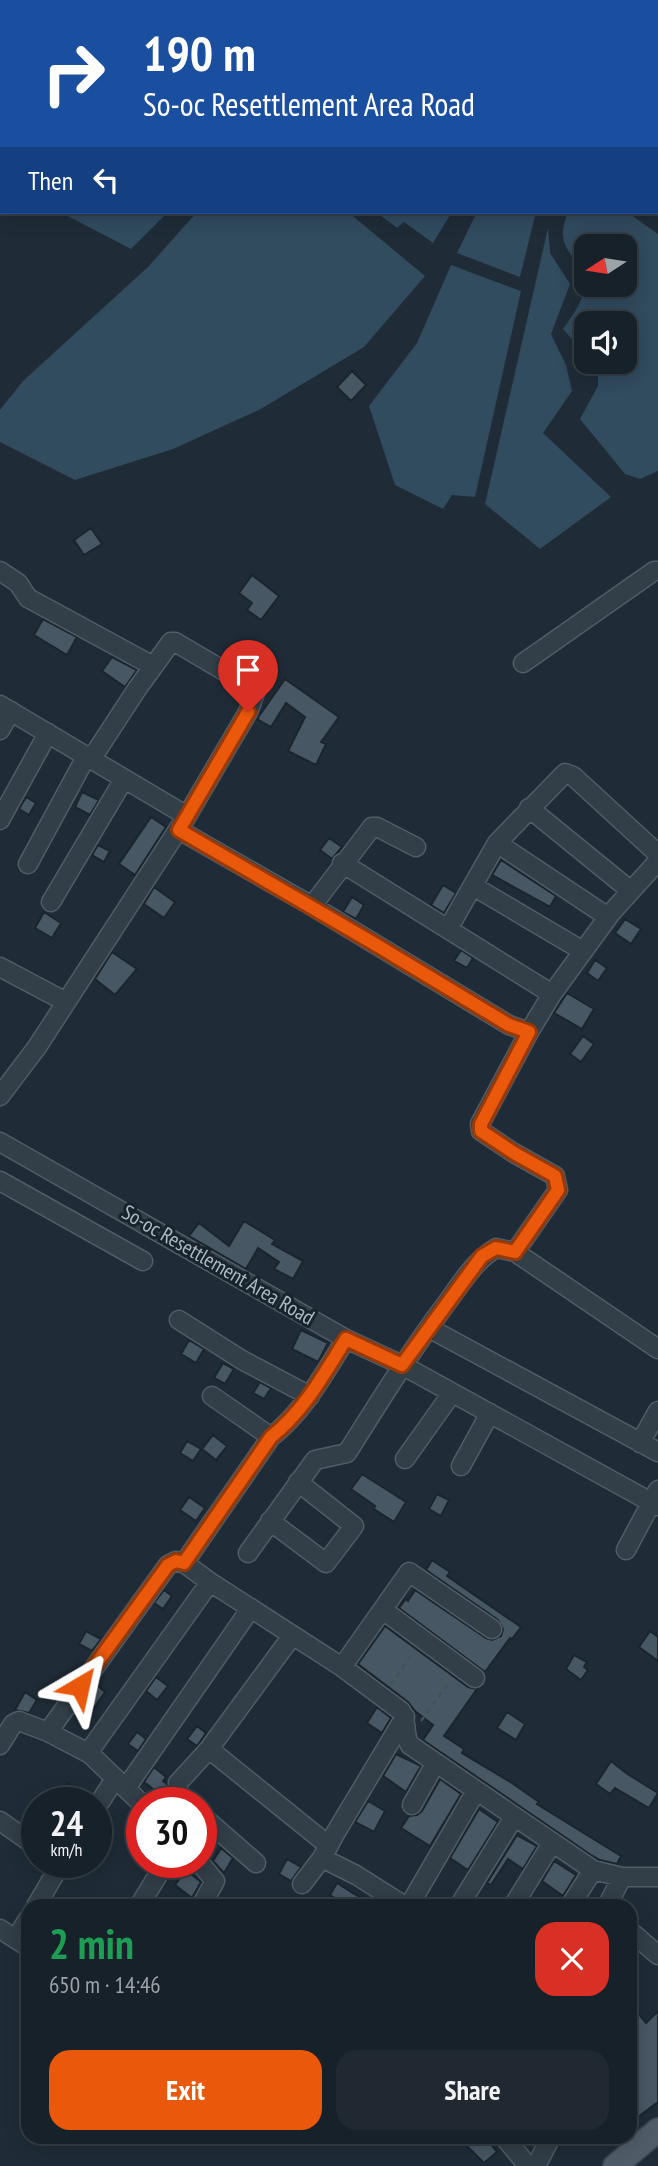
<!DOCTYPE html>
<html lang="en">
<head>
<meta charset="utf-8">
<style>
	:root { --surface:#172129; --page:#202931; --text:#f1f3f6; --muted:#9ea3a8; --line:#363e46; --accent:#ea580c }
	body { margin:0; font-family:"PT Sans Narrow",sans-serif; background:var(--page); color:var(--text); height:100vh; display:flex; flex-direction:column; font-size:26px; white-space:nowrap }
	* { box-sizing:border-box; margin:0 }
	p { font-size:23px; color:var(--muted) }
	.icon { flex:none; width:38px; height:38px; fill:none; stroke:currentColor; stroke-width:2; stroke-linecap:round; stroke-linejoin:round }
	.map { position:relative; flex:1; overflow:hidden }
	.details { position:absolute; left:21px; top:1899px; width:616px; height:245px; display:flex; flex-direction:column; background:var(--surface); border-radius:21px; box-shadow:0 4px 18px #0003,0 0 0 2px var(--line) }
	.details>* { flex:none }
	.hud { position:absolute; left:0px; top:0px; width:658px; height:214px; box-shadow:0 4px 18px #0003,0 0 0 2px var(--line); background:#1a4fa0; color:#fff; overflow:hidden }
	.needle { width:46px; rotate:258deg }
	.tools { position:absolute; left:574px; top:234px; display:grid; gap:14px }
	.tools a { display:grid; place-items:center; width:63px; height:63px; border-radius:14px; background:var(--surface); box-shadow:0 4px 18px #0003,0 0 0 2px var(--line); font-size:35px }
	.speed { position:absolute; left:21px; top:1787px; display:flex; gap:14px; font-size:35px; font-weight:700; text-align:center }
	.speed>* { display:grid; place-content:center; width:91px; height:91px; border-radius:50%; background:var(--surface); box-shadow:0 4px 18px #0003,0 0 0 2px var(--line); line-height:1 }
	.speed small { font-size:18px; font-weight:400 }
	.speed .limit { border:10px solid #d22; background:#fff; color:#111 }
	.pin { position:absolute; display:grid; place-items:center; width:60px; height:60px; color:#fff; margin:-72px -30px; border-radius:50% 50% 50% 0; rotate:-45deg; box-shadow:0 0 7px #0007 }
	.pin .icon { rotate:45deg }
	.me { position:absolute; width:77px; margin:-38px; rotate:36deg; stroke-linejoin:round; filter:drop-shadow(0 0 5px #0008) }
	.turn { display:flex; align-items:center; gap:24px; height:147px; padding:0 28px; font-size:32px }
	.turn .icon { width:91px; height:91px; stroke-width:2.5 }
	.turn b { display:block; font-size:49px; line-height:60px }
	.then { display:flex; align-items:center; height:66px; padding:0 28px; background:#0003; gap:14px; font-size:26px }
	.round { display:grid; place-items:center; flex:none; width:74px; height:74px; border-radius:21px; background:var(--page) }
	.head { display:flex; align-items:center; justify-content:space-between; height:119px; padding:0 28px }
	h1 { font-size:42px; font-weight:700; line-height:52px; color:#1e9e55 }
	.cta { display:flex; gap:14px; margin-top:auto; padding:14px 28px }
	.cta a { flex:1; height:80px; border-radius:21px; background:var(--accent); color:#fff; font-size:28px; font-weight:700; line-height:80px; text-align:center }
	.cta a+a { background:var(--page); color:var(--text) }
	.map>svg:first-child { display:block }
	.water { fill:#314b5f; fill-rule:evenodd }
	.building { fill:#475763; stroke:#1a252e; stroke-width:2 }
	.lines { fill:none; stroke-linecap:round; stroke-linejoin:round }
	.minor-casing { stroke:#505c66; stroke-width:21 }
	.major-casing { stroke:#3c4751; stroke-width:26 }
	.path { stroke:#3e5555; stroke-width:2.5; stroke-dasharray:5 5; stroke-linecap:butt }
	.minor { stroke:#323e48; stroke-width:18 }
	.major { stroke:#505d68; stroke-width:23 }
	.route-casing { stroke:#983908; stroke-width:18 }
	.route { stroke:#ea580c; stroke-width:12 }
	.labels { text-anchor:middle; stroke-width:6; stroke-linejoin:round; paint-order:stroke }
	.street-label { font-size:21px; fill:#acb9c5; stroke:#18232c }
</style>
</head>
<body>
<div class="map">
<svg width="658" height="2166" viewBox="0 0 658 2166">
	<rect width="100%" height="100%" fill="#1f2c37"/>
	<path class="water" d="M0,0H187L188,2H2V155Z
		M440,0H658V178L656,2H439Z
		M60,212H168L131,249Z
		M197,212H348L425,276L364,347L259,410L173,449L75,480L0,442V410L23,381L148,267Z
		M376,212H452L433,243L404,222L397,228Z
		M477,212H536L520,277L457,253Z
		M568,212H627L658,234V471L640,479L625,474L580,419L598,386V368L593,362H625V324H586V355L563,329C574,314 592,289 584,269C583,265 576,260 573,257C560,242 561,229 568,212ZM586,247H625V285H586Z
		M548,228L550,253L570,284L551,334L566,365L572,391L543,433L611,497L540,549L485,504Z
		M451,265L521,291L475,497L452,495L443,509L395,485L369,406L417,343Z"/>
	<path class="building" d="M352,371L366,385L351,401L337,387Z
		M91,528L102,544L84,555L74,540Z
		M252,575L279,596L261,620L247,610L252,603L239,593Z
		M43,619L77,637L67,655L34,635Z
		M112,657L137,670L125,687L102,671Z
		M285,679L339,717L321,742L326,744L316,765L288,751L305,717L286,703L271,727L257,719Z
		M82,792L99,800L90,815L75,807Z
		M26,797L36,803L29,815L19,809Z
		M151,817L166,827L135,875L119,864Z
		M329,838L342,847L332,859L320,850Z
		M98,845L110,851L104,862L92,855Z
		M501,860L556,896L550,907L492,875Z
		M443,885L456,893L444,913L431,905Z
		M154,887L175,902L164,918L144,904Z
		M352,897L364,905L356,919L343,912Z
		M44,912L61,923L52,938L35,928Z
		M625,919L641,929L631,944L615,933Z
		M461,950L473,958L467,968L454,961Z
		M112,952L137,969L115,995L95,979Z
		M595,960L607,968L598,981L587,973Z
		M567,993L594,1009L582,1029L554,1013Z
		M583,1036L594,1044L581,1062L570,1054Z
		M244,1221L275,1240L272,1244L303,1261L293,1279L274,1269L279,1262L258,1248L246,1269L189,1236L199,1223L229,1246Z
		M301,1330L328,1343L318,1362L292,1349Z
		M189,1340L204,1349L196,1363L181,1354Z
		M223,1363L234,1369L225,1384L214,1378Z
		M260,1382L271,1388L264,1399L253,1393Z
		M213,1435L227,1446L216,1460L202,1449Z
		M187,1441L201,1449L193,1461L180,1453Z
		M362,1474L406,1502L394,1522L374,1509L375,1506L351,1489Z
		M437,1494L449,1500L441,1516L429,1509Z
		M189,1497L205,1508L196,1521L180,1510Z
		M432,1560L450,1572L447,1576L521,1627L512,1639L510,1638L485,1672L399,1608L406,1599L408,1601L415,1590L486,1638L492,1640L501,1636L503,1629L498,1620L426,1570Z
		M164,1590L172,1596L163,1609L154,1603Z
		M385,1626L468,1687L477,1689L444,1736L464,1749L462,1753L512,1783L539,1802L537,1804L621,1856L617,1864L600,1860L591,1855L423,1740L433,1725L415,1711L408,1702L358,1664Z
		M86,1631L101,1639L92,1651L79,1644Z
		M650,1631L658,1637V1661L639,1647Z
		M574,1655L587,1662L584,1667L588,1670L581,1680L566,1669Z
		M156,1677L168,1686L157,1700L146,1691Z
		M96,1684L105,1692L94,1708L85,1700Z
		M25,1692L37,1700L29,1713L15,1710Z
		M377,1707L391,1718L382,1733L367,1723Z
		M507,1712L525,1724L516,1740L497,1728Z
		M197,1726L206,1733L197,1746L187,1739Z
		M137,1732L146,1739L138,1751L128,1744Z
		M396,1754L421,1766L406,1792L383,1776Z
		M611,1761L626,1773L658,1793L649,1808L615,1788L610,1794L596,1784Z
		M154,1767L166,1777L163,1781L167,1784V1795L170,1802L144,1782Z
		M440,1779L461,1794L430,1846L401,1828L409,1816L417,1815L422,1811Z
		M68,1783L80,1791L73,1802L60,1797Z
		M368,1801L385,1811L374,1832L355,1822Z
		M479,1809L498,1822L468,1870L450,1858Z
		M517,1835L537,1846L523,1869L508,1859L491,1885L487,1883Z
		M221,1848L233,1858L224,1873L213,1861Z
		M287,1859L301,1867L291,1881L279,1874Z
		M554,1861L576,1875L563,1896L542,1881Z
		M186,1870L201,1882L192,1898L175,1885Z
		M337,1883L351,1892L375,1906H347L330,1895Z
		M630,2003L646,2023L658,2011V2102L630,2123Z
		M470,2137H485L497,2152L484,2163L464,2143Z"/>
	<g class="lines">
		<defs>
			<path id="minor" d="M0,571L18,583L28,598L153,666
				M523,663L654,571H658
				M0,705L187,816L37,1047L0,1096
				M0,730L11,711
				M92,758L137,689L171,642H175L253,688L255,693L248,712L187,816
				M529,808L631,891
				M0,820L48,733
				M179,830L312,906L509,1025L529,1032L552,994L611,913L658,861
				M497,843L608,917
				M342,863L552,994
				M28,864L87,755
				M473,886L583,951
				M51,902L124,779
				M312,906L372,827H377L416,847
				M448,929L497,843L565,773L573,776L658,854
				M0,967L66,1002
				M0,1142L346,1339L402,1365L658,1506
				M0,1181L143,1261
				M515,1252L558,1190L555,1176L514,1153L481,1131L480,1124L529,1032
				M179,1320L242,1360L310,1396
				M429,1328L658,1452
				M346,1339C324,1374 304,1411 271,1437L184,1563L210,1582L342,1667L401,1711C408,1721 403,1734 410,1745L593,1870L622,1877H658
				M212,1396L271,1437
				M640,1443L658,1411
				M405,1459L452,1393
				M461,1466L490,1413
				M270,1521L326,1563L354,1526L298,1482
				M626,1550L658,1490
				M248,1553L315,1460L347,1453C379,1402 410,1352 446,1304C461,1284 474,1261 496,1248L515,1252L658,1349
				M383,1610L475,1678
				M292,1636L209,1749L328,1845
				M342,1667L409,1572L492,1629
				M48,1732L168,1565L176,1561L184,1563
				M0,1745L13,1724L19,1721L48,1732L90,1754
				M126,1788L251,1608
				M187,1802L178,1794V1783L209,1749
				M142,1804L90,1754L93,1746L210,1582
				M412,1805L435,1764
				M96,1808L115,1779
				M201,1815L256,1863
				M0,1821L37,1847
				M322,1858L356,1875L405,1906
				M199,1862L215,1881L201,1906
				M302,1884L322,1858L336,1832L405,1717
				M36,1906L62,1862
				M139,1906L166,1862
				M409,1906L476,1791
				M459,1906L514,1817
				M513,1906L552,1843
				M570,1906L593,1870
				M607,1906L622,1877
				M0,1929L28,1947
				M630,1931L658,1955
				M16,1939L28,1919
				M504,2137L528,2166
				M536,2166L551,2137"/>
			<path id="major" d="M615,2166L658,2130"/>
		</defs>
		<use href="#minor" class="minor-casing"/>
		<use href="#major" class="major-casing"/>
		<path class="path" d="M391,1685L412,1653
			M421,1721L450,1681"/>
		<use href="#minor" class="minor"/>
		<use href="#major" class="major"/>
	</g>
	<g class="lines">
		<defs>
			<path id="route" d="M80,1686L168,1565L176,1561L184,1563L271,1437C304,1411 324,1374 346,1339L402,1365L482,1256L496,1248L515,1252L558,1190L555,1176L514,1153L481,1131V1124L529,1032L509,1025L373,943L179,830L248,712"/>
		</defs>
		<use href="#route" class="route-casing"/>
		<use href="#route" class="route"/>
	</g>
	<g class="labels">
		<g class="street-label">
			<text transform="translate(218 1265) rotate(30)" y="7">So-oc Resettlement Area Road</text>
		</g>
	</g>
</svg>
<div class="tools">
<a><svg class="needle" viewBox="-14 -14 28 28"><path d="M0-13l5 13h-10z" fill="#e53935"/><path d="M0 13l5-13h-10z" fill="#9ea3a8"/></svg></a>
<a><svg class="icon" aria-label="sound" viewBox="0 0 24 24"><path d="M4 9h4l5-4v14l-5-4H4zM17 9q2 3 0 6"/></svg></a>
</div>
<div class="speed"><div>24<small>km/h</small></div><div class="limit">30</div></div>
<div class="pin" style="left:248px;top:712px;background:#d93025"><svg class="icon" aria-label="arrive" viewBox="0 0 24 24"><path d="M6 21V4h12l-3 4 3 4H6"/></svg></div>
<svg class="me" style="left:80px;top:1686px" viewBox="-20 -20 40 40"><path d="M0-17L14 15 0 8-14 15z" fill="#ea580c" stroke="#fff" stroke-width="4"/></svg>
<div class="hud">
<div class="turn"><svg class="icon" aria-label="right" viewBox="0 0 24 24"><path d="M7 20v-9h11M14 6l5 5-5 5"/></svg><div><b>190 m</b>So-oc Resettlement Area Road</div></div>
<div class="then">Then<svg class="icon" aria-label="left" viewBox="0 0 24 24"><path d="M17 20v-9H6M10 6l-5 5 5 5"/></svg></div>
</div>
<section class="details">
<div class="head"><div><h1>2 min</h1><p>650 m · 14:46</p></div><a class="round" style="background:#d93025;color:#fff"><svg class="icon" aria-label="close" viewBox="0 0 24 24"><path d="M6 6l12 12M18 6L6 18"/></svg></a></div>
<div class="cta"><a>Exit</a><a>Share</a></div>
</section>
</div>
</body>
</html>
